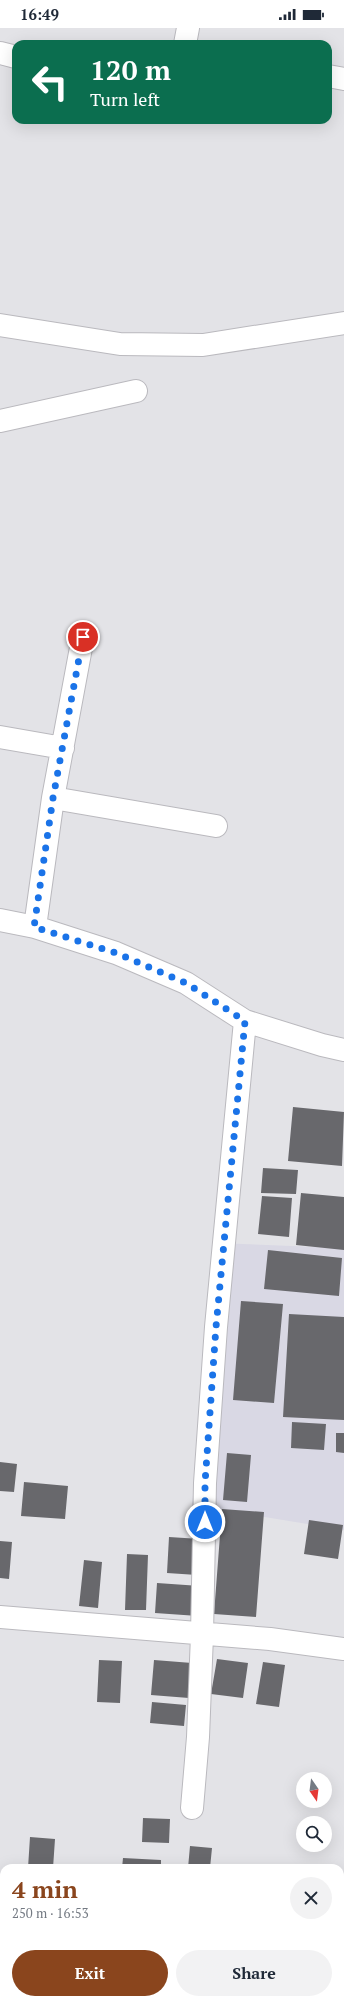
<!DOCTYPE html>
<html lang="en">
<head>
<meta charset="utf-8">
<style>
	:root { --surface:#fff; --page:#f2f2f3; --text:#1f2937; --muted:#747a83; --accent:#8a451d }
	body { margin:0; font-family:"PT Serif",serif; background:var(--page); color:var(--text); height:100vh; display:flex; flex-direction:column; font-size:15px; white-space:nowrap }
	* { box-sizing:border-box; margin:0 }
	p { font-size:13px; color:var(--muted) }
	.icon { flex:none; width:22px; height:22px; fill:none; stroke:currentColor; stroke-width:2; stroke-linecap:round; stroke-linejoin:round }
	.map { position:relative; flex:1; overflow:hidden }
	.panel { position:absolute; left:0px; top:1836px; width:344px; height:140px; display:flex; flex-direction:column; background:var(--surface); border-radius:12px 12px 0 0; box-shadow:0 4px 16px #0002 }
	.panel>* { flex:none }
	.top-card { position:absolute; left:12px; top:12px; width:320px; height:84px; border-radius:12px; box-shadow:0 4px 16px #0002; background:#0b6e4f; color:#fff; overflow:hidden }
	.needle { width:26px; rotate:166deg }
	.tools { position:absolute; left:296px; top:1744px; display:grid; gap:8px }
	.tools a { display:grid; place-items:center; width:36px; height:36px; border-radius:50%; background:var(--surface); box-shadow:0 4px 16px #0002; font-size:20px }
	.pin { position:absolute; display:grid; place-items:center; width:34px; height:34px; color:#fff; margin:-17px; border:2px solid #fff; border-radius:50%; box-shadow:0 1px 4px #0007 }
	.me { position:absolute; width:44px; margin:-22px; rotate:0deg; stroke-linejoin:round; filter:drop-shadow(0 0 3px #0008) }
	.turn { display:flex; align-items:center; gap:14px; height:84px; padding:0 12px; font-size:18px }
	.turn .icon { width:52px; height:52px; stroke-width:2.5 }
	.turn b { display:block; font-size:28px; line-height:34px }
	.round { display:grid; place-items:center; flex:none; width:42px; height:42px; border-radius:21px; background:var(--page) }
	.overview { display:flex; align-items:center; justify-content:space-between; height:68px; padding:0 12px }
	h1 { font-size:24px; font-weight:700; line-height:30px; color:var(--accent) }
	.action { display:flex; gap:8px; margin-top:auto; padding:8px 12px }
	.action a { flex:1; height:46px; border-radius:24px; background:var(--accent); color:#fff; font-size:16px; font-weight:700; line-height:46px; text-align:center }
	.action a+a { background:var(--page); color:var(--text) }
	.status { display:flex; justify-content:space-between; align-items:center; height:28px; padding:0 20px; background:var(--surface); direction:ltr }
	.status svg { height:11px; fill:currentColor }
	.map>svg:first-child { display:block }
	.built { fill:#d9d8e4 }
	.green { fill:#c7c6e1 }
	.water { fill:#9897b3 }
	.building { fill:#68686c }
	.lines { fill:none; stroke-linecap:round; stroke-linejoin:round }
	.minor-casing { stroke:#bab9be; stroke-width:24 }
	.minor { stroke:#fff; stroke-width:22 }
	.route { stroke:#1a73e8; stroke-width:7; stroke-dasharray:0 12.6 }
</style>
</head>
<body>
<div class="status"><b>16:49</b><svg viewBox="0 0 49 12"><path d="M0 12V9h3v3zM5 12V6h3v6zM10 12V3h3v9zM15 12V0h3v12zM26 1h20v11H26zM47 4h2v5h-2z"/></svg></div>
<div class="map">
<svg width="344" height="1976" viewBox="0 0 344 1976">
	<rect width="100%" height="100%" fill="#e3e3e7"/>
	<path class="built" d="M344,1191V1502L192,1477L217,1215L342,1220Z"/>
	<path class="green" d="M340,1896H344V1976H313L291,1972H340Z"/>
	<path class="water" d="M0,1919L4,1920V1972H293L315,1976H0Z"/>
	<path class="building" d="M293,1079L344,1084L342,1138L288,1133Z
		M263,1140L298,1142L296,1166L261,1165Z
		M301,1165L344,1169V1222L296,1217Z
		M262,1168L292,1170L289,1209L258,1206Z
		M268,1222L342,1230L339,1268L264,1261Z
		M241,1273L283,1276L274,1375L233,1372Z
		M289,1286L344,1289V1392L283,1389Z
		M292,1394L326,1396L324,1422L291,1420Z
		M336,1405H344V1425L336,1424Z
		M227,1425L251,1427L247,1474L223,1472Z
		M0,1434L17,1436L14,1464L0,1463Z
		M24,1454L68,1458L65,1491L21,1488Z
		M222,1481L264,1484L256,1589L214,1586Z
		M309,1492L343,1497L338,1531L304,1526Z
		M169,1509L200,1511L197,1547L167,1545Z
		M0,1513L12,1514L9,1551L0,1550Z
		M127,1526L148,1527L146,1582H125Z
		M84,1532L102,1534L98,1580L79,1578Z
		M157,1555L200,1558L198,1588L155,1585Z
		M217,1631L248,1635L243,1670L211,1666Z
		M99,1632L122,1633L120,1675L97,1674Z
		M154,1632L192,1635L189,1670L151,1667Z
		M263,1634L285,1637L279,1679L256,1676Z
		M152,1674L186,1677L184,1698L150,1695Z
		M143,1790L170,1791L169,1815L142,1814Z
		M30,1809L55,1811L53,1840H28Z
		M190,1818L212,1820L210,1840H188Z
		M123,1830L161,1832V1840H122Z"/>
	<g class="lines">
		<defs>
			<path id="minor" d="M185,16L188,0
				M0,25L16,29
				M328,48L344,51
				M0,297L120,316L203,317L344,295
				M0,393L136,363
				M0,709L63,720
				M53,770L216,798
				M0,892L35,899L116,925L186,955L245,993L322,1017L344,1022
				M35,899L53,770L83,609
				M0,1589L270,1611L344,1621
				M192,1780L198,1709L202,1607L205,1455L216,1299L245,993"/>
		</defs>
		<use href="#minor" class="minor-casing"/>
		<use href="#minor" class="minor"/>
	</g>
	<g class="lines">
		<path class="route" d="M83,609L53,770L34,899L116,925L186,955L245,993L216,1299L205,1455V1494"/>
	</g>
</svg>
<div class="tools">
<a><svg class="needle" viewBox="-14 -14 28 28"><path d="M0-13l5 13h-10z" fill="#e53935"/><path d="M0 13l5-13h-10z" fill="#747a83"/></svg></a>
<a><svg class="icon" aria-label="search" viewBox="0 0 24 24"><circle cx="10" cy="10" r="6"/><path d="M15 15l6 6"/></svg></a>
</div>
<div class="pin" style="left:83px;top:609px;background:#d93025"><svg class="icon" aria-label="arrive" viewBox="0 0 24 24"><path d="M6 21V4h12l-3 4 3 4H6"/></svg></div>
<svg class="me" style="left:205px;top:1494px" viewBox="-20 -20 40 40"><circle r="17" fill="#1a73e8" stroke="#fff" stroke-width="3"/><path d="M0-11L8 9 0 5-8 9z" fill="#fff"/></svg>
<div class="top-card">
<div class="turn"><svg class="icon" aria-label="left" viewBox="0 0 24 24"><path d="M17 20v-9H6M10 6l-5 5 5 5"/></svg><div><b>120 m</b>Turn left</div></div>
</div>
<section class="panel">
<div class="overview"><div><h1>4 min</h1><p>250 m · 16:53</p></div><a class="round"><svg class="icon" aria-label="close" viewBox="0 0 24 24"><path d="M6 6l12 12M18 6L6 18"/></svg></a></div>
<div class="action"><a>Exit</a><a>Share</a></div>
</section>
</div>
</body>
</html>
